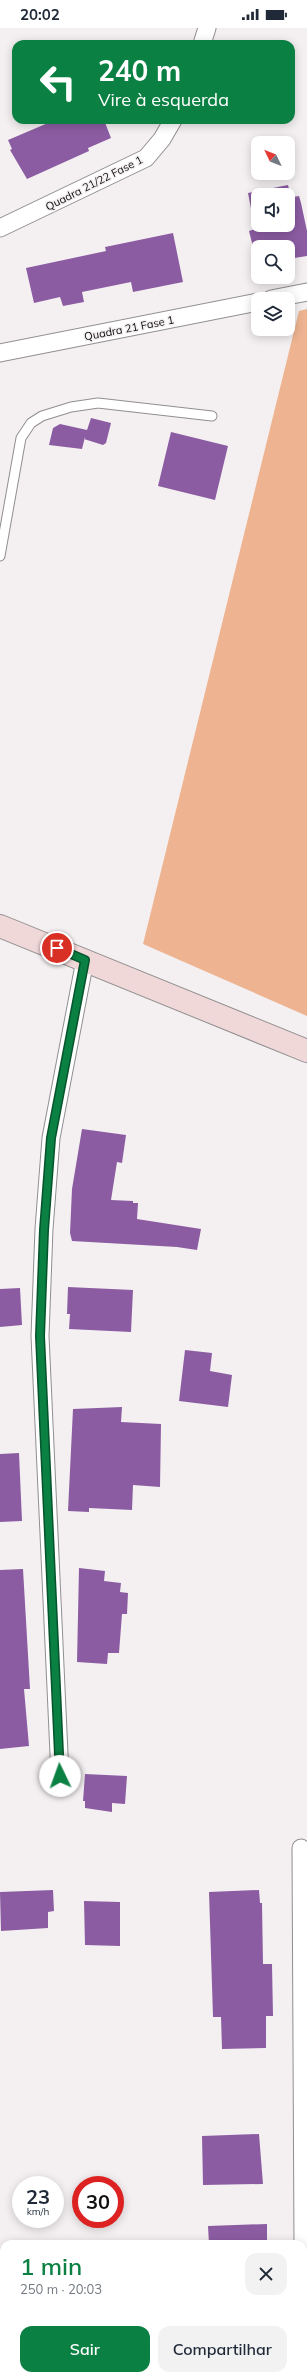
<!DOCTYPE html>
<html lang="pt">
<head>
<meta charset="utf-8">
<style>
	:root { --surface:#fff; --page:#f2f2f3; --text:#1f2937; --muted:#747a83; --accent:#0b8043 }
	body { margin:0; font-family:Mulish,sans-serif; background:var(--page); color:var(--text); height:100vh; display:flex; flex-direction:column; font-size:15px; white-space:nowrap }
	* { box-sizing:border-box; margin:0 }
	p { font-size:13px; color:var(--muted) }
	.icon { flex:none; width:22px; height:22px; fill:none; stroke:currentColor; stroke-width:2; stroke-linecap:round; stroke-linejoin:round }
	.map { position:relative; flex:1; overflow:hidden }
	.side { position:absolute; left:0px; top:2212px; width:307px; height:140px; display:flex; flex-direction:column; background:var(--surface); border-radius:12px 12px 0 0; box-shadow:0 2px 10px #0003 }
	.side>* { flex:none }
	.guide { position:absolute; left:12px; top:12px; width:283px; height:84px; border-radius:12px; box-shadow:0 2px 10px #0003; background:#0b8043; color:#fff; overflow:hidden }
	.needle { width:26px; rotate:313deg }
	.tools { position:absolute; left:251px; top:108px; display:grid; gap:8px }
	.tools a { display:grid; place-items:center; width:44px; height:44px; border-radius:8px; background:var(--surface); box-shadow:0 2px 10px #0003; font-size:20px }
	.speed { position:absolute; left:12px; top:2148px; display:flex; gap:8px; font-size:20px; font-weight:700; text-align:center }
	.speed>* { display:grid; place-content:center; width:52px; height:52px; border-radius:50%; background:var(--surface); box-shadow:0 2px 10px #0003; line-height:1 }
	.speed small { font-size:10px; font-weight:400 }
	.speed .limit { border:6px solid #d22; background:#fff; color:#111 }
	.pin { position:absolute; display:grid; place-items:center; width:34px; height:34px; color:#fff; margin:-17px; border:2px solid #fff; border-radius:50%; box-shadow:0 1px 4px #0007 }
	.me { position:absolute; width:44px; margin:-22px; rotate:357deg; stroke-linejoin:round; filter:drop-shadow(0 0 3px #0008) }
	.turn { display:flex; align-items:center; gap:14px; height:84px; padding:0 20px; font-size:18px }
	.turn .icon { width:52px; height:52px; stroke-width:2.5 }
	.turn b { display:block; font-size:28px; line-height:34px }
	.round { display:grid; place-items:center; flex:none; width:42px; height:42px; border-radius:12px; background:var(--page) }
	.headline { display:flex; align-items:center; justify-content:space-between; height:68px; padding:0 20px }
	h1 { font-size:24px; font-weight:600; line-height:30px; color:var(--accent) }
	.button { display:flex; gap:8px; margin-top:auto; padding:8px 20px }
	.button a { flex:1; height:46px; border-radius:12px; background:var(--accent); color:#fff; font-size:16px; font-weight:600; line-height:46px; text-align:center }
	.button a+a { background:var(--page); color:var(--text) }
	.status { display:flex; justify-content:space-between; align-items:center; height:28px; padding:0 20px; background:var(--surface); direction:ltr }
	.status svg { height:11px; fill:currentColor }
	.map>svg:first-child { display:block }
	.green { fill:#eeb491 }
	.building { fill:#8b5ca2; fill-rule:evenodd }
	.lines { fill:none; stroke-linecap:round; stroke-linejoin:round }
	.lane-casing { stroke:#918e8f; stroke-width:11 }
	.street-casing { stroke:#918e8f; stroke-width:19 }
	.secondary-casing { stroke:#918e8f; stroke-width:24 }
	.lane { stroke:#fff; stroke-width:9 }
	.street { stroke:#fff; stroke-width:17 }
	.secondary { stroke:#f0d8d8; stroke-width:22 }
	.route-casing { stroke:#07532c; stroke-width:10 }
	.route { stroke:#0b8043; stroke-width:7 }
	.labels { text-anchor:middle; stroke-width:3; stroke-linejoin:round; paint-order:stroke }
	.street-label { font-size:11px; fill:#0e0d0d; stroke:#f4f0f2 }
</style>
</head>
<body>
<div class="status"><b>20:02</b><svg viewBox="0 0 49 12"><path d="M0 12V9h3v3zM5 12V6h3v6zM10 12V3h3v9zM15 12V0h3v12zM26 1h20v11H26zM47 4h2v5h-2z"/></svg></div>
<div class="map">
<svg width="307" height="2352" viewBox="0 0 307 2352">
	<rect width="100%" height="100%" fill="#f4f0f2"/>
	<path class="green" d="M307,281V988L143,916L299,283Z"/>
	<path class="building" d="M55,92H104L111,110L88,120L89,123L27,151L10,122L12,121L8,112Z
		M288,157L290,165H292L293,169L299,168L301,175L307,203V228L288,231V215L258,219V222L254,223L249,203L255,201L248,165ZM258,167H288V197H258Z
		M173,205L183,254L133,264L131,254L82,264L84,274L63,278L60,269L34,275L26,240L106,223L105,219Z
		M91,390L111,395L106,415L103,417L84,411L85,409L82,421L49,417L53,400L60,396L87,402Z
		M171,404L228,418L215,472L158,458Z
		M82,1101L126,1107L122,1135L117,1134L111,1172L133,1173V1175H138L137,1191L201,1201L197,1222L177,1219L72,1213L70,1205L72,1161Z
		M68,1259L133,1262L131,1304L69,1301L70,1286H67Z
		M20,1260L22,1297L0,1299V1261Z
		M185,1322L212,1325L210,1343L232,1347L228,1379L179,1373Z
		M122,1379L121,1394L161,1396L160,1459L133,1457L132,1482L89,1480V1484L68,1483L73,1381Z
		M19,1425L22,1493L0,1494V1426Z
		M79,1540L105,1543L104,1553L121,1555L120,1564L128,1565L127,1586H122L119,1625H108L107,1636L77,1634Z
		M23,1541L30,1661H24L29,1718L0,1721V1542Z
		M85,1746L127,1748L125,1776L112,1775V1784L85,1780V1773H83Z
		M53,1862L54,1883L48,1884V1900L1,1903L0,1864Z
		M259,1862L260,1875H262L263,1936H272L273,1988H266V2020L222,2021L221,1989H213L209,1864Z
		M84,1873L120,1874V1918L85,1917Z
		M259,2106L263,2156L203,2157L202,2108Z
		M267,2196V2216H209L208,2198Z"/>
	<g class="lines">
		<defs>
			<path id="lane" d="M0,528L21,410L31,395L42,388L71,379L98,375L212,388"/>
			<path id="street" d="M202,16L207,0
				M0,200L146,130L162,111L173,92
				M271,271L307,264
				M0,325L258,274
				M60,1748L40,1308L44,1201L51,1110L85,932
				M301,1820L303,2216
				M303,2242V2352"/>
			<path id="secondary" d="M0,898L307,1023"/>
		</defs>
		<use href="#lane" class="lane-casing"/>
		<use href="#street" class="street-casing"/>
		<use href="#secondary" class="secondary-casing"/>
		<use href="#lane" class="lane"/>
		<use href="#street" class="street"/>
		<use href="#secondary" class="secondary"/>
	</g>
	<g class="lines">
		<defs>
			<path id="route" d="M57,920L85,932L51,1110L44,1202L40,1308L60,1748"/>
		</defs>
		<use href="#route" class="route-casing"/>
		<use href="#route" class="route"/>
	</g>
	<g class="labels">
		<g class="street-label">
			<text transform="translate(94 155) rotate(-27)" y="4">Quadra 21/22 Fase 1</text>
			<text transform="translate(129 300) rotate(-11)" y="4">Quadra 21 Fase 1</text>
		</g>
	</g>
</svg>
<div class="tools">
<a><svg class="needle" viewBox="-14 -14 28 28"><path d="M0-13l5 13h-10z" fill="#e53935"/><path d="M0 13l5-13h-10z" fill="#747a83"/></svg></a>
<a><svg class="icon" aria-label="sound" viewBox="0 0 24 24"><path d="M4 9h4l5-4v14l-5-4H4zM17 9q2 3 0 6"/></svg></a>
<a><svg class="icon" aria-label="search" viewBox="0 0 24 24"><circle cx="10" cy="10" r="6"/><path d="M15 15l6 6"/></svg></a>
<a><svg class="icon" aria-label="layers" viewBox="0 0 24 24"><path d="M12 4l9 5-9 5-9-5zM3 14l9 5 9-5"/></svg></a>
</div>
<div class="speed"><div>23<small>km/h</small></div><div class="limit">30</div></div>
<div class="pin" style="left:57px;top:920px;background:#d93025"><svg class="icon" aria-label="arrive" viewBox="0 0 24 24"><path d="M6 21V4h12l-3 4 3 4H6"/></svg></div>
<svg class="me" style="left:60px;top:1748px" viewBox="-20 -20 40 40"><circle r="19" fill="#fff"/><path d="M0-13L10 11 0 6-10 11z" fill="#0b8043"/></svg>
<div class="guide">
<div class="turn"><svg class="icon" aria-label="left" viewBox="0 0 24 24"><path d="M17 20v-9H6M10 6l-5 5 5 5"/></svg><div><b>240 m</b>Vire à esquerda</div></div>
</div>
<section class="side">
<div class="headline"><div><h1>1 min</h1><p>250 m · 20:03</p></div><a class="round"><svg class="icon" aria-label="close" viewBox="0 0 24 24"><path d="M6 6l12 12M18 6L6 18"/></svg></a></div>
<div class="button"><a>Sair</a><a>Compartilhar</a></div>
</section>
</div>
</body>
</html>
